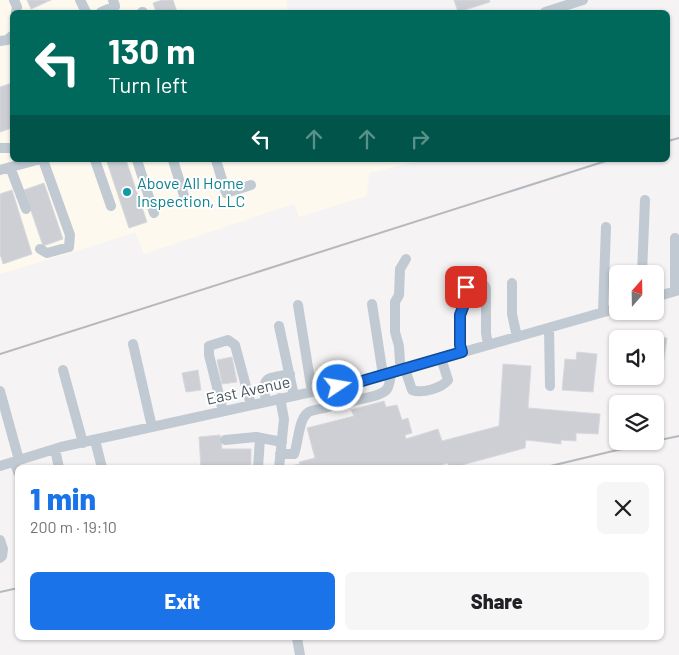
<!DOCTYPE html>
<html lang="en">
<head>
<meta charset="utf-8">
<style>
	:root { --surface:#fff; --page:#f6f6f6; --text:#202124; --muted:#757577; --accent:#1a73e8 }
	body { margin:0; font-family:Barlow,sans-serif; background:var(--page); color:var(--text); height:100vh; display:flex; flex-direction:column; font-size:19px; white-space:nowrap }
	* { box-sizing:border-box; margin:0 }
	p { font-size:16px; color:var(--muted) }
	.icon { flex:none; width:28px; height:28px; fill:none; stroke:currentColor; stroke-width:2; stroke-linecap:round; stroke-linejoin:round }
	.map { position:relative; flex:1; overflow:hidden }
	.side { position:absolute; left:15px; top:465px; width:649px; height:175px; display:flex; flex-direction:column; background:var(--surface); border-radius:8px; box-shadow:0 1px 4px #0004 }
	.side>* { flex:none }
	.banner { position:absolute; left:10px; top:10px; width:660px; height:152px; border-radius:8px; box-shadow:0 1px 4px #0004; background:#00695c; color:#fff; overflow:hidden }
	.needle { width:32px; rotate:20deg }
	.controls { position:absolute; left:609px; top:265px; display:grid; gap:10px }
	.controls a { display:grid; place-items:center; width:55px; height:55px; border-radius:8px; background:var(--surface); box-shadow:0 1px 4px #0004; font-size:25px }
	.pin { position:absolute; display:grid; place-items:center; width:42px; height:42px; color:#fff; margin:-21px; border-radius:10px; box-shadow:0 2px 8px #0006 }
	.me { position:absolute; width:55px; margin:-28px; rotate:78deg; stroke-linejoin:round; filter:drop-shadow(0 0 4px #0008) }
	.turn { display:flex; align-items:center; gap:18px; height:105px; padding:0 15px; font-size:22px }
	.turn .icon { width:65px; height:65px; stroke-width:2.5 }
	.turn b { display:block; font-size:35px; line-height:42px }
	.lanes { display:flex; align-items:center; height:48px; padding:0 15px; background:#0003; justify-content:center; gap:25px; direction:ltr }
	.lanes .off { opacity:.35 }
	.round { display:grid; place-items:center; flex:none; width:52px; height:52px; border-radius:8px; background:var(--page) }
	.summary { display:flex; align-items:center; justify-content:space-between; height:85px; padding:0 15px }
	h1 { font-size:30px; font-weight:800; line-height:38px; color:var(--accent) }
	.cta { display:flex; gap:10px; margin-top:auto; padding:10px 15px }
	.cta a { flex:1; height:58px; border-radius:8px; background:var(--accent); color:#fff; font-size:20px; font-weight:800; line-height:58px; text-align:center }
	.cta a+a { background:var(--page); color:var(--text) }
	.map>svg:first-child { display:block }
	.commercial { fill:#fdf9ef }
	.building { fill:#cdcfd5; stroke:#d7d9de }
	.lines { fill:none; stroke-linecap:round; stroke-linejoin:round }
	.minor { stroke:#c1cad2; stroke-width:10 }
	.rail { stroke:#b5b8bd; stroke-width:2 }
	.route-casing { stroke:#114b97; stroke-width:12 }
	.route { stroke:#1a73e8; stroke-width:9 }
	.culture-dot { fill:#0f9aa8; stroke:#fff; stroke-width:2 }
	.labels { text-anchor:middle; stroke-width:4; stroke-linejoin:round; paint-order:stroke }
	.culture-label { font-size:16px; fill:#0d838f; stroke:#fff; text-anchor:start }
	.street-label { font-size:16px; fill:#4a5661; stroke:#fff }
</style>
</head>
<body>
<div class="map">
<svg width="679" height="655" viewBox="0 0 679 655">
	<rect width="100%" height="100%" fill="#f5f3f3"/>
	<path class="commercial" d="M0,0H286L287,6V12H12V160H422L369,173L367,196L299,217L294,204L144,254L135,233L0,274Z"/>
	<path class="building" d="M27,0H51L31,9Z
		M162,0H173L177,12H156L153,3Z
		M454,0H489L490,2L458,12Z
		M12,83V128L0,132V87Z
		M114,160H126L147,222L129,228L107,162Z
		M44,183L63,239L43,246L24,190Z
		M12,190L32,254L3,264L0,254V194Z
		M634,334L667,338L661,379L644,376H655V339H634Z
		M577,352L597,354L593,392L562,390L565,359L576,360Z
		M232,357L237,382L222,384L217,360Z
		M503,364L531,366L528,408L600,414L598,434L576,433V441L561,440V444L526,440L525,448L451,468H449L448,463L430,468H290V466L300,464L299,462L315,458L307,428L354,416L351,410L384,401L386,407L397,405L402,420L408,418L412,433L405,435L406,439L438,429L442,441L499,426Z
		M198,370L201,390L186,392L182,373Z
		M220,435L222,449H251V465L223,466V468H201L199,437Z"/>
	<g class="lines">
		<path class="minor" d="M14,0L17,7L16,12
			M80,0L86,12
			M101,12L115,6L113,0
			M142,12H143
			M545,12L583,0
			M0,41L7,40L12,36
			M0,148H12
			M95,160L111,206
			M137,160L154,213
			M173,160L185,199
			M216,160L226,193L251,185
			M10,167L26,209
			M0,170L37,160
			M40,249L47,253L69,247L70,235L43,160
			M642,274L645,200
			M512,283V314L517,337
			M675,291V238
			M655,297L679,290
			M372,304L383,375
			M298,305L312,392
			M603,312L606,227
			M279,326L294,396
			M549,328L550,386
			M133,344L152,427
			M462,353L460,345V315L465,302L466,287L471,281C479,281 482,281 486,288V333L488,345
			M405,369L412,390C422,394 442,388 448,380L441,358
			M63,370L83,443
			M402,370L400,362L399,346L395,332V302L399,295L400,269L406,259
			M0,391L19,460
			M266,402C261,375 267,379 290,374
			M337,402C347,402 382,397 387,389C390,385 390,378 391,373
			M223,411L209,355V346L228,340L235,345L251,405
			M95,440L102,468
			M225,440L256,437L282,442
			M55,449L59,468
			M280,454H294C299,442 298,415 311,411C320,408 329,409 337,402L338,386
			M14,462L18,472
			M0,466L61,447L362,381L618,308
			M258,468L260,438
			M279,468L284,419L280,398
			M0,540L3,549L2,556L0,558
			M297,638L300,655"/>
		<path class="rail" d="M668,141L679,138
			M0,354L609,160
			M655,441L679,436
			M542,468L655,441
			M0,592L18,588"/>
	</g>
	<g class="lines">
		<defs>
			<path id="route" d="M338,386L362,381L462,352L460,345V315L465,302L466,287"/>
		</defs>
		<use href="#route" class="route-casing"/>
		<use href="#route" class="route"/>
	</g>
	<circle class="culture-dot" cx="127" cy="192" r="5"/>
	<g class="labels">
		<g class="culture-label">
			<text x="137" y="189">Above All Home<tspan x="137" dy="18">Inspection, LLC</tspan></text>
		</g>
		<g class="street-label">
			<text transform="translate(248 390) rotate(-12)" y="6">East Avenue</text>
		</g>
	</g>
</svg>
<div class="controls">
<a><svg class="needle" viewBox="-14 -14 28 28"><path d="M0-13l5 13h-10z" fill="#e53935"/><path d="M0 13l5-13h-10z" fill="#757577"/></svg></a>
<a><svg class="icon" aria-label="sound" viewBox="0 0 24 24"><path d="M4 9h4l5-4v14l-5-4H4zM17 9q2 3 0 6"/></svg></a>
<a><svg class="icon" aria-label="layers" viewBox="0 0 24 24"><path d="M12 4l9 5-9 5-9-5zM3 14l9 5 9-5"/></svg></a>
</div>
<div class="pin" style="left:466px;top:287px;background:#d93025"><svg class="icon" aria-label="arrive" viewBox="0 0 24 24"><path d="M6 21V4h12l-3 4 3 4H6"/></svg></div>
<svg class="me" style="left:338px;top:386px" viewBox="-20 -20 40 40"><circle r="17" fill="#1a73e8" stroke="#fff" stroke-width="3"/><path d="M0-11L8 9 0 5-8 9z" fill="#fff"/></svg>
<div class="banner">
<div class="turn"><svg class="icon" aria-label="left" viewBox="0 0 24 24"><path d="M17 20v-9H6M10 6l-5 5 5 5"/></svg><div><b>130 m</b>Turn left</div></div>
<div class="lanes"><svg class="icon" aria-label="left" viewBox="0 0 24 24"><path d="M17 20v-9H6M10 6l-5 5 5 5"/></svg><svg class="icon off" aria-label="ahead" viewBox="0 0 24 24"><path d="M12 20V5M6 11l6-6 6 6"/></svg><svg class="icon off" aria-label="ahead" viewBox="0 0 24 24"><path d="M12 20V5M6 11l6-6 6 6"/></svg><svg class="icon off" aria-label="right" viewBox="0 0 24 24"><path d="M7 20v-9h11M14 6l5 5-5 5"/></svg></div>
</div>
<section class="side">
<div class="summary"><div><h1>1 min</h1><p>200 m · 19:10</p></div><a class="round"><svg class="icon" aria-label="close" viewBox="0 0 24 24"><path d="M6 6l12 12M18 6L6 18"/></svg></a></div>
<div class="cta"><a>Exit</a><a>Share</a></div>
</section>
</div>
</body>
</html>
